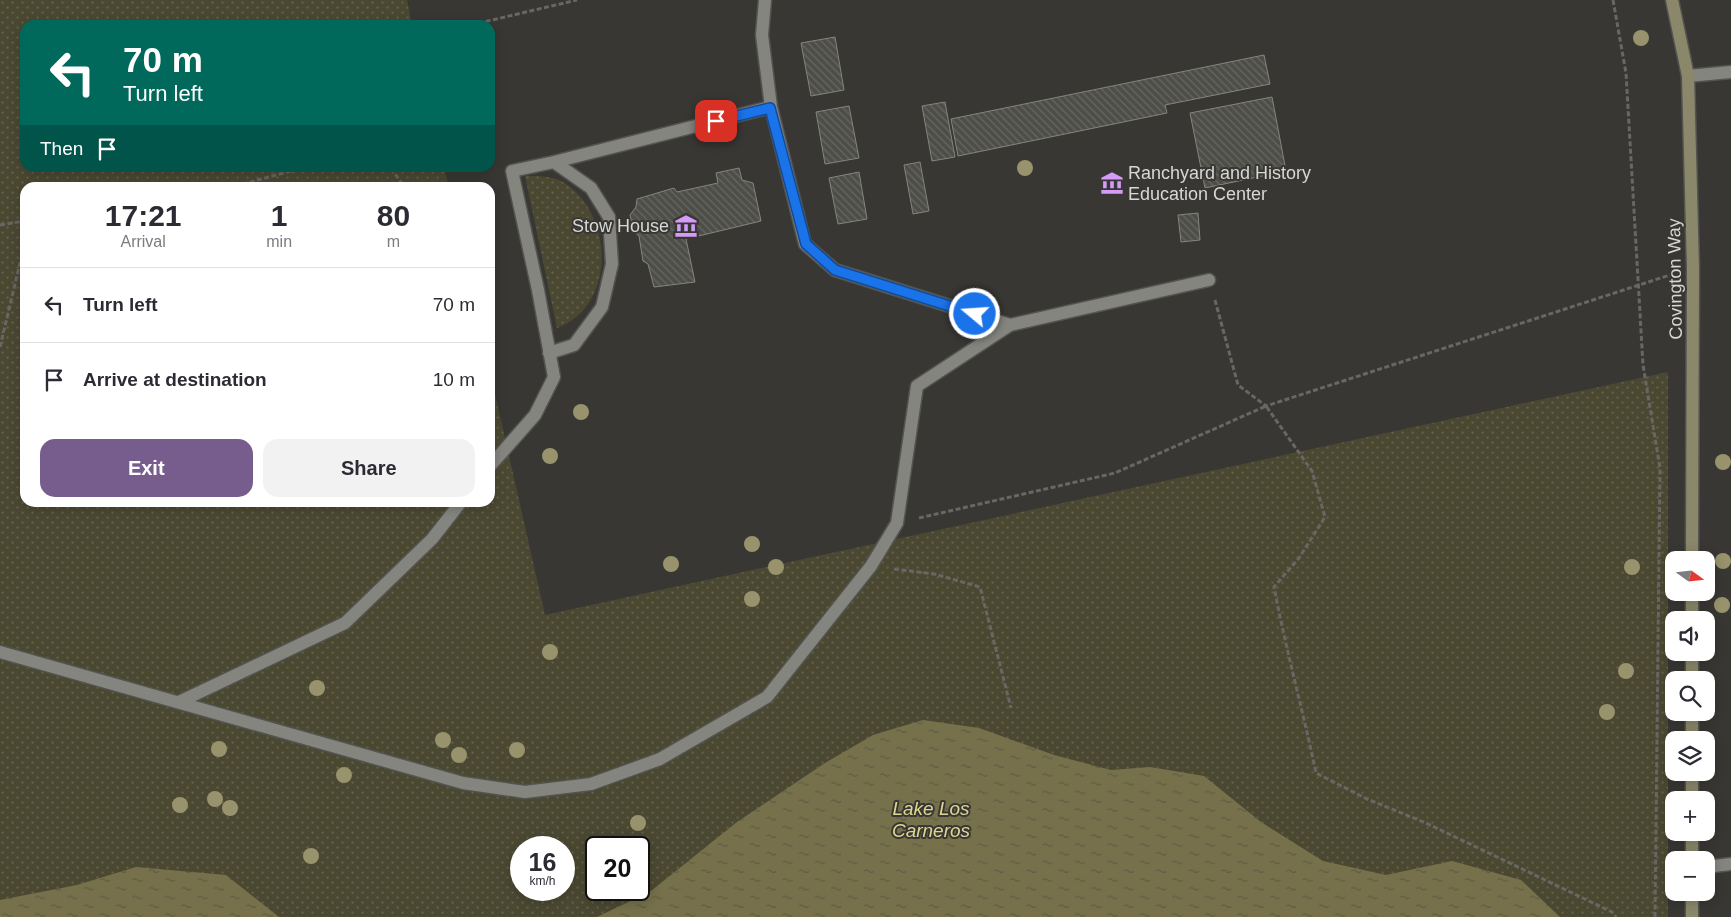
<!DOCTYPE html>
<html lang="en">
<head>
<meta charset="utf-8">
<style>
	:root { --surface:#fff; --page:#f2f2f3; --text:#2b2b33; --muted:#7c7c81; --line:#e1e1e2; --accent:#775d8d }
	body { margin:0; font-family:Helvetica,sans-serif; background:var(--page); color:var(--text); height:100vh; display:flex; flex-direction:column; font-size:19px; white-space:nowrap }
	* { box-sizing:border-box; margin:0 }
	p { font-size:16px; color:var(--muted) }
	.icon { flex:none; width:28px; height:28px; fill:none; stroke:currentColor; stroke-width:2; stroke-linecap:round; stroke-linejoin:round }
	.map { position:relative; flex:1; overflow:hidden }
	.drawer { position:absolute; left:20px; top:182px; width:475px; height:325px; display:flex; flex-direction:column; background:var(--surface); border-radius:15px; box-shadow:0 2px 12px #0003 }
	.drawer>* { flex:none }
	.banner { position:absolute; left:20px; top:20px; width:475px; height:152px; border-radius:15px; box-shadow:0 2px 12px #0003; background:#00695c; color:#fff; overflow:hidden }
	.needle { width:32px; rotate:105deg }
	.buttons { position:absolute; left:1665px; top:551px; display:grid; gap:10px }
	.buttons a { display:grid; place-items:center; width:50px; height:50px; border-radius:10px; background:var(--surface); box-shadow:0 2px 12px #0003; font-size:25px }
	.speed { position:absolute; left:510px; top:836px; display:flex; gap:10px; font-size:25px; font-weight:700; text-align:center }
	.speed>* { display:grid; place-content:center; width:65px; height:65px; border-radius:50%; background:var(--surface); box-shadow:0 2px 12px #0003; line-height:1 }
	.speed small { font-size:12px; font-weight:400 }
	.speed .limit { border:2px solid #111; border-radius:8px; background:#fff; color:#111 }
	.pin { position:absolute; display:grid; place-items:center; width:42px; height:42px; color:#fff; margin:-21px; border-radius:10px; box-shadow:0 2px 8px #0006 }
	.me { position:absolute; width:55px; margin:-28px; rotate:288deg; stroke-linejoin:round; filter:drop-shadow(0 0 4px #0008) }
	.turn { display:flex; align-items:center; gap:18px; height:105px; padding:0 20px; font-size:22px }
	.turn .icon { width:65px; height:65px; stroke-width:2.5 }
	.turn b { display:block; font-size:35px; line-height:42px }
	.then { display:flex; align-items:center; height:48px; padding:0 20px; background:#0003; gap:10px; font-size:19px }
	.eta { display:flex; justify-content:space-evenly; align-items:center; height:85px; text-align:center }
	.eta b { font-size:30px; font-weight:700; line-height:35px }
	.action { display:flex; gap:10px; margin-top:auto; padding:10px 20px }
	.action a { flex:1; height:58px; border-radius:15px; background:var(--accent); color:#fff; font-size:20px; font-weight:700; line-height:58px; text-align:center }
	.action a+a { background:var(--page); color:var(--text) }
	ul { padding:0; list-style:none }
	li { display:flex; align-items:center; gap:15px; height:75px; padding:0 20px; border-top:1px solid var(--line) }
	li div { flex:1 }
	li b { display:block; font-size:19px }
	li em { font-style:normal }
	.map>svg:first-child { display:block }
	.grass { fill:url(#grass-dots); fill-rule:evenodd }
	.water { fill:url(#water-ripples) }
	.building { fill:url(#building-back-hatch); stroke:#858580 }
	.lines { fill:none; stroke-linecap:round; stroke-linejoin:round }
	.lane-casing { stroke:#53534f; stroke-width:15 }
	.street-casing { stroke:#53534f; stroke-width:15 }
	.secondary-casing { stroke:#53534f; stroke-width:15 }
	.path { stroke:#686764; stroke-width:3; stroke-dasharray:5 2.5; stroke-linecap:butt }
	.lane { stroke:#858580; stroke-width:12 }
	.street { stroke:#858580; stroke-width:12 }
	.secondary { stroke:#8a876b; stroke-width:12 }
	.tree { fill:#98936d }
	.route-casing { stroke:#114b97; stroke-width:12 }
	.route { stroke:#1a73e8; stroke-width:9 }
	.labels { text-anchor:middle; stroke-width:4; stroke-linejoin:round; paint-order:stroke }
	.poi-label { font-size:18px; fill:#d7d7d5; stroke:#383733; text-anchor:start }
	.street-label { font-size:18px; fill:#d7d7d5; stroke:#383733 }
	.water-label { font-size:19px; font-style:italic; fill:#ded594; stroke:#383733 }
</style>
</head>
<body>
<div class="map">
<svg width="1731" height="917" viewBox="0 0 1731 917">
	<defs>
		<pattern id="grass-dots" width="8" height="8" patternUnits="userSpaceOnUse" patternTransform="scale(1.25)"><rect width="8" height="8" fill="#4b4832"/><path d="M2 2h.1M6 6h.1" fill="none" stroke="#64624f" stroke-width="1.8" stroke-linecap="round"/></pattern>
		<pattern id="water-ripples" width="26" height="14" patternUnits="userSpaceOnUse" patternTransform="scale(1.25)"><rect width="26" height="14" fill="#76714b"/><path d="M2 4q2-2 4 0t4 0M15 11q2-2 4 0t4 0" fill="none" stroke="#5e5b46"/></pattern>
		<pattern id="building-back-hatch" width="6" height="6" patternUnits="userSpaceOnUse" patternTransform="scale(1.25)"><rect width="6" height="6" fill="#4e4e49"/><path d="M-1 5l2 2M0 0l6 6M5-1l2 2" fill="none" stroke="#676762"/></pattern>
	</defs>
	<rect width="100%" height="100%" fill="#383733"/>
	<path class="grass" d="M0,0H407L412,25H25V168H444L449,187L25,188V502H490V372L545,615L1668,372V917H0ZM521,848H564V890H521ZM596,848H639V890H596Z
		M525,176C537,176 553,176 563,182C614,213 617,306 557,328Z"/>
	<path class="water" d="M923,720L979,728L1054,755L1111,770L1150,767L1204,776L1261,822L1323,861L1386,875L1452,861L1521,880L1560,917H597L651,891L737,822L825,763L873,735Z
		M136,867L226,875L279,917H0V900L77,885Z"/>
	<path class="building" d="M835,37L844,90L811,96L801,43Z
		M1264,55L1270,84L1165,105L1167,113L958,156L951,119Z
		M1272,97L1286,171L1205,188L1190,113Z
		M945,102L955,157L932,161L922,106Z
		M849,106L859,158L825,164L816,112Z
		M920,162L929,211L913,214L904,165Z
		M739,168L742,180L753,183L761,221L686,239L695,282L654,287L648,264L643,261L639,236L633,231L630,215L636,207L637,199L674,188L677,192L718,183L716,173Z
		M859,172L867,219L838,224L829,178Z
		M1198,213L1200,240L1181,242L1178,215Z"/>
	<g class="lines">
		<defs>
			<path id="lane" d="M765,0L762,35L771,107L805,244L835,270L1010,325
				M554,162L771,107
				M490,466L535,415L554,377L538,290L512,171L554,162L591,188L609,217L612,264L602,307L574,345L549,353
				M0,652L463,783L525,792L591,784L660,759L767,697L871,566L897,523L917,386L1010,325L1209,280
				M179,702L345,623L432,539L461,502"/>
			<path id="street" d="M1688,76L1731,72
				M1706,867L1731,864"/>
			<path id="secondary" d="M1672,0L1688,76L1693,268L1692,560
				M1692,620V592
				M1692,680V652
				M1692,740V712
				M1692,800V772
				M1692,860V832
				M1692,892V917"/>
		</defs>
		<use href="#lane" class="lane-casing"/>
		<use href="#street" class="street-casing"/>
		<use href="#secondary" class="secondary-casing"/>
		<path class="path" d="M1613,0L1626,73L1643,365L1660,468L1655,917
			M471,25L577,0
			M391,168L405,188
			M228,188L291,171L348,168
			M0,225L25,221
			M1215,300L1238,385L1266,406L1673,274
			M0,347L25,242
			M919,518L1115,473L1266,406L1312,471L1325,517L1299,558L1274,587C1286,650 1303,711 1316,773L1367,799L1426,823L1612,912L1616,917
			M894,569L934,574L980,587L1011,708"/>
		<use href="#lane" class="lane"/>
		<use href="#street" class="street"/>
		<use href="#secondary" class="secondary"/>
	</g>
	<g class="tree">
		<circle cx="1641" cy="38" r="8"/>
		<circle cx="1025" cy="168" r="8"/>
		<circle cx="581" cy="412" r="8"/>
		<circle cx="550" cy="456" r="8"/>
		<circle cx="1723" cy="462" r="8"/>
		<circle cx="752" cy="544" r="8"/>
		<circle cx="1723" cy="561" r="8"/>
		<circle cx="671" cy="564" r="8"/>
		<circle cx="776" cy="567" r="8"/>
		<circle cx="1632" cy="567" r="8"/>
		<circle cx="752" cy="599" r="8"/>
		<circle cx="1722" cy="605" r="8"/>
		<circle cx="550" cy="652" r="8"/>
		<circle cx="1626" cy="671" r="8"/>
		<circle cx="317" cy="688" r="8"/>
		<circle cx="1607" cy="712" r="8"/>
		<circle cx="443" cy="740" r="8"/>
		<circle cx="219" cy="749" r="8"/>
		<circle cx="517" cy="750" r="8"/>
		<circle cx="459" cy="755" r="8"/>
		<circle cx="344" cy="775" r="8"/>
		<circle cx="215" cy="799" r="8"/>
		<circle cx="180" cy="805" r="8"/>
		<circle cx="230" cy="808" r="8"/>
		<circle cx="638" cy="823" r="8"/>
		<circle cx="311" cy="856" r="8"/>
	</g>
	<g class="lines">
		<defs>
			<path id="route" d="M716,121L770,108L806,244L835,270L975,314"/>
		</defs>
		<use href="#route" class="route-casing"/>
		<use href="#route" class="route"/>
	</g>
	<defs>
		<symbol id="museum-bare" viewBox="-9 -9 18 18"><path d="M0-6L6-3V-2H-6V-3ZM-5-1h2V3h-2ZM-1-1h2V3h-2ZM3-1h2V3H3ZM-6 4H6V6H-6Z" fill="#d59bfa" stroke="#383733" stroke-width="2.5" paint-order="stroke"/></symbol>
	</defs>
	<g fill-rule="evenodd">
		<use href="#museum-bare" x="1096" y="167" width="32" height="32"/>
		<use href="#museum-bare" x="670" y="210" width="32" height="32"/>
	</g>
	<g class="labels">
		<g class="poi-label">
			<text x="1128" y="179">Ranchyard and History<tspan x="1128" dy="21">Education Center</tspan></text>
			<text x="669" y="232" text-anchor="end">Stow House</text>
		</g>
		<g class="street-label">
			<text transform="translate(1675 279) rotate(-91)" y="6">Covington Way</text>
		</g>
		<g class="water-label">
			<text x="931" y="815">Lake Los<tspan x="931" dy="22">Carneros</tspan></text>
		</g>
	</g>
</svg>
<div class="buttons">
<a><svg class="needle" viewBox="-14 -14 28 28"><path d="M0-13l5 13h-10z" fill="#e53935"/><path d="M0 13l5-13h-10z" fill="#7c7c81"/></svg></a>
<a><svg class="icon" aria-label="sound" viewBox="0 0 24 24"><path d="M4 9h4l5-4v14l-5-4H4zM17 9q2 3 0 6"/></svg></a>
<a><svg class="icon" aria-label="search" viewBox="0 0 24 24"><circle cx="10" cy="10" r="6"/><path d="M15 15l6 6"/></svg></a>
<a><svg class="icon" aria-label="layers" viewBox="0 0 24 24"><path d="M12 4l9 5-9 5-9-5zM3 14l9 5 9-5"/></svg></a>
<a>+</a>
<a>−</a>
</div>
<div class="speed"><div>16<small>km/h</small></div><div class="limit">20</div></div>
<div class="pin" style="left:716px;top:121px;background:#d93025"><svg class="icon" aria-label="arrive" viewBox="0 0 24 24"><path d="M6 21V4h12l-3 4 3 4H6"/></svg></div>
<svg class="me" style="left:975px;top:314px" viewBox="-20 -20 40 40"><circle r="17" fill="#1a73e8" stroke="#fff" stroke-width="3"/><path d="M0-11L8 9 0 5-8 9z" fill="#fff"/></svg>
<div class="banner">
<div class="turn"><svg class="icon" aria-label="left" viewBox="0 0 24 24"><path d="M17 20v-9H6M10 6l-5 5 5 5"/></svg><div><b>70 m</b>Turn left</div></div>
<div class="then">Then<svg class="icon" aria-label="arrive" viewBox="0 0 24 24"><path d="M6 21V4h12l-3 4 3 4H6"/></svg></div>
</div>
<section class="drawer">
<div class="eta">
<div><b>17:21</b><p>Arrival</p></div>
<div><b>1</b><p>min</p></div>
<div><b>80</b><p>m</p></div>
</div>
<ul>
<li><svg class="icon" aria-label="left" viewBox="0 0 24 24"><path d="M17 20v-9H6M10 6l-5 5 5 5"/></svg><div><b>Turn left</b></div><em>70 m</em></li>
<li><svg class="icon" aria-label="arrive" viewBox="0 0 24 24"><path d="M6 21V4h12l-3 4 3 4H6"/></svg><div><b>Arrive at destination</b></div><em>10 m</em></li>
</ul>
<div class="action"><a>Exit</a><a>Share</a></div>
</section>
</div>
</body>
</html>
